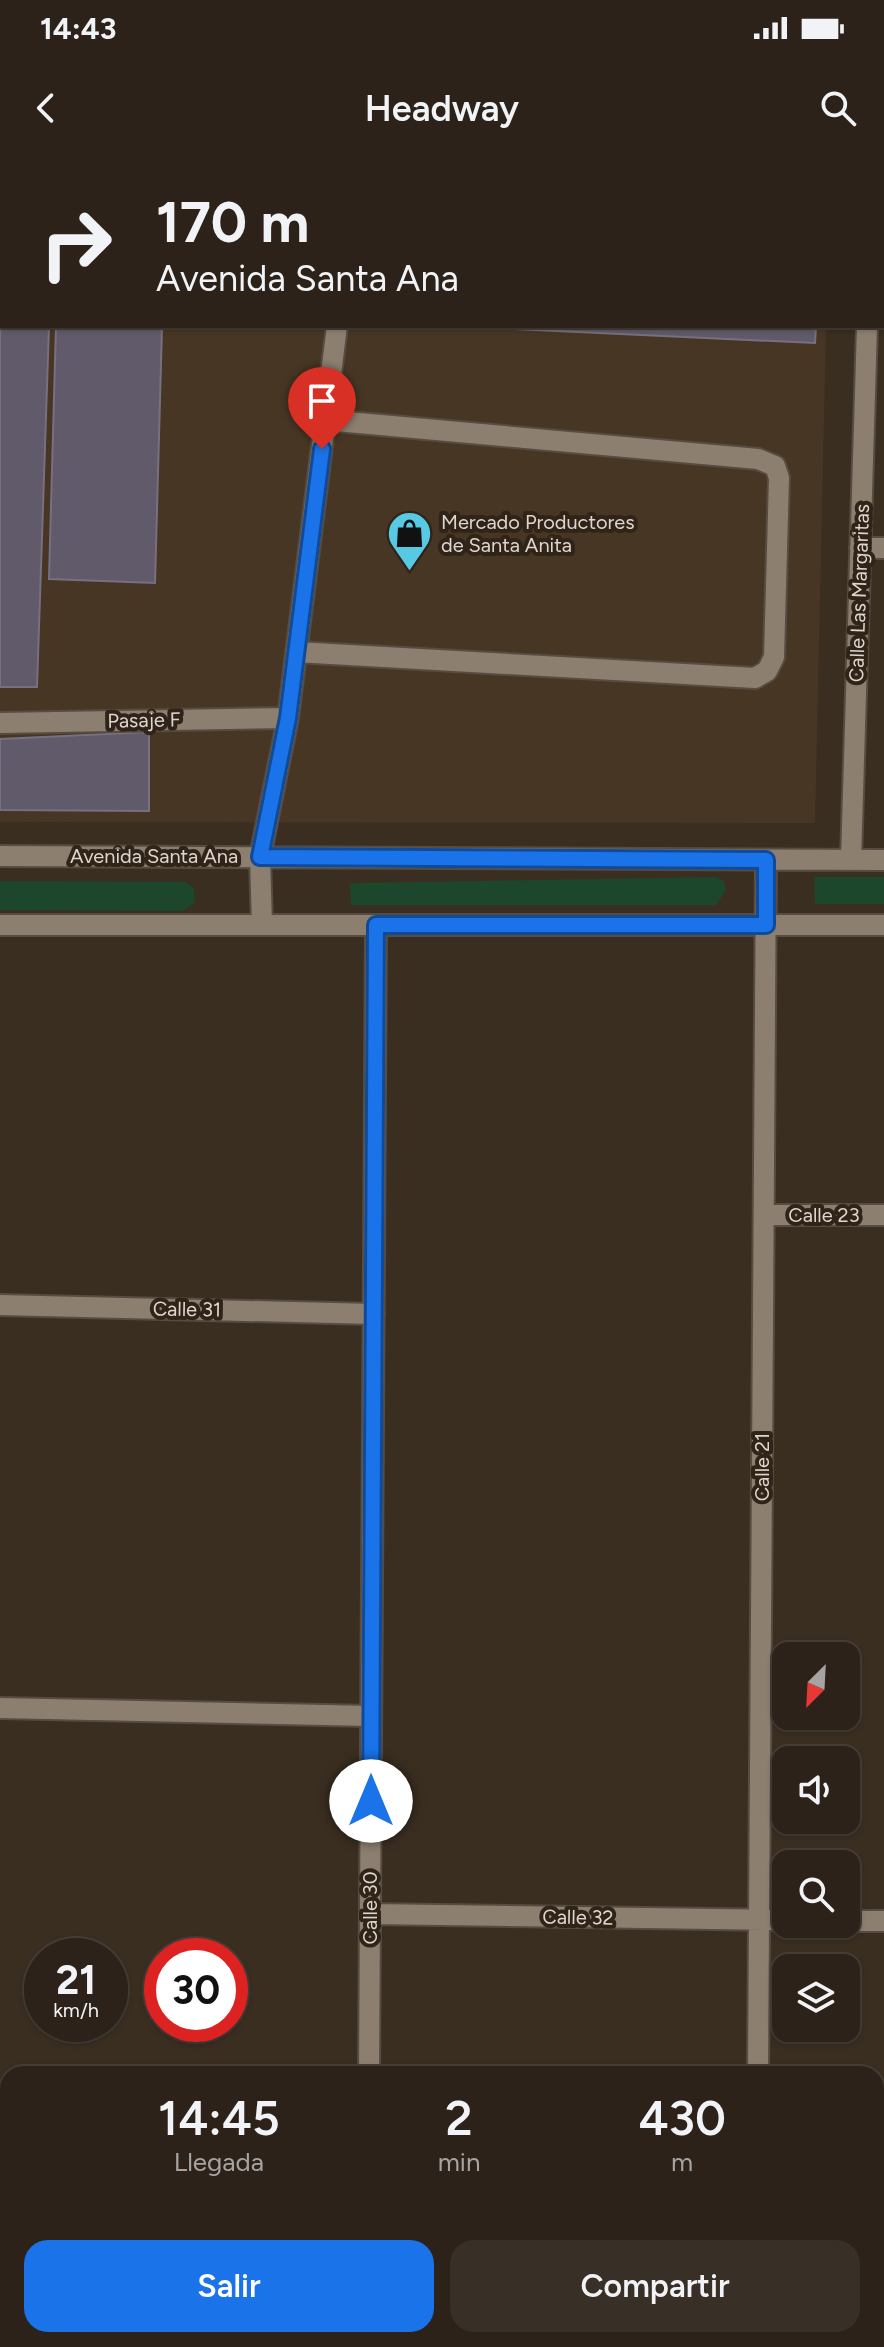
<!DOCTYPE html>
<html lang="es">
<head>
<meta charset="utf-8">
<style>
	:root { --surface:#2c2219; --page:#382f26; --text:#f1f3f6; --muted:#a6a4a2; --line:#483f38; --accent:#1a73e8 }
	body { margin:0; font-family:Figtree,sans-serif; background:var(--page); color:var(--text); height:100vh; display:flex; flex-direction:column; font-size:30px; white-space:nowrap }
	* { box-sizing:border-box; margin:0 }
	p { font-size:26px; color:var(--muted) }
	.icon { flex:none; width:44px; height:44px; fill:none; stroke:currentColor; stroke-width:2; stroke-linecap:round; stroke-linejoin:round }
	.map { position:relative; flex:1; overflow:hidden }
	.details { position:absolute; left:0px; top:1906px; width:884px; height:282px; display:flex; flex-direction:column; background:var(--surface); border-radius:24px 24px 0 0; box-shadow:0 2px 6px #0004,0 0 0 2px var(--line) }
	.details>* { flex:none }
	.guide { position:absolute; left:0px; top:0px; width:884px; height:168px; box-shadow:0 2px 6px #0004,0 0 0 2px var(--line); background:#2c2219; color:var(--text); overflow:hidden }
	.needle { width:52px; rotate:204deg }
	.tools { position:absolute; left:772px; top:1482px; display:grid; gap:16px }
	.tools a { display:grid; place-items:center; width:88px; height:88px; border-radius:16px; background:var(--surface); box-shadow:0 2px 6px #0004,0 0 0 2px var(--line); font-size:40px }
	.speed { position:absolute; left:24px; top:1778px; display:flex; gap:16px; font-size:40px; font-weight:700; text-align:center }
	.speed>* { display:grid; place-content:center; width:104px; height:104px; border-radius:50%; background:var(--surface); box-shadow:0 2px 6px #0004,0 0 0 2px var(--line); line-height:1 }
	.speed small { font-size:20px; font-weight:400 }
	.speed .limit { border:12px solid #d22; background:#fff; color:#111 }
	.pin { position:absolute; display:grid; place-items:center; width:68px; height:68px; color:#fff; margin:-82px -34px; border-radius:50% 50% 50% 0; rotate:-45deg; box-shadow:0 0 8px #0007 }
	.pin .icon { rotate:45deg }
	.me { position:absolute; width:88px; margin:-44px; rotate:0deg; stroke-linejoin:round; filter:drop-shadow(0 0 6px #0008) }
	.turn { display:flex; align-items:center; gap:28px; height:168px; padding:0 24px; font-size:36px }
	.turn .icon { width:104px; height:104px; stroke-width:2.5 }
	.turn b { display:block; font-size:56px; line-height:68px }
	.eta { display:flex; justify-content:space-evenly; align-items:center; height:136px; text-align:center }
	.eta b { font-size:48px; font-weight:600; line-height:56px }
	.primary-button { display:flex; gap:16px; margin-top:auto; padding:16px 24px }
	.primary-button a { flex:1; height:92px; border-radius:24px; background:var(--accent); color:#fff; font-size:32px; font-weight:600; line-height:92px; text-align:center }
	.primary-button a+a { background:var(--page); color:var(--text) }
	.status { display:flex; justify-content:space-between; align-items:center; height:56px; padding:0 40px; background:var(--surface); direction:ltr }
	.status svg { height:22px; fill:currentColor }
	header { display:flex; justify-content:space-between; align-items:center; height:104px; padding:0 24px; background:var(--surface); font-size:36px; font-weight:600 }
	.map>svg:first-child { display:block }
	.built { fill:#473624 }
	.green { fill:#1d472c }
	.building { fill:#615a6b; stroke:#777081; stroke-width:2 }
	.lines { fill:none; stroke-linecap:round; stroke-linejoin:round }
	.minor-casing { stroke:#564c41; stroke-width:24 }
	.minor { stroke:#8d7f70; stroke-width:20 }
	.route-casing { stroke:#114b97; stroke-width:20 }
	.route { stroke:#1a73e8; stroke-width:14 }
	.labels { text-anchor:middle; stroke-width:8; stroke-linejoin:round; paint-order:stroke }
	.poi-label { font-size:20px; fill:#ded6ce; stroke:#302418; text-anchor:start }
	.street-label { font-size:20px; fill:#ded6ce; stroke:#302418 }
</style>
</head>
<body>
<div class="status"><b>14:43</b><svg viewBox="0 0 49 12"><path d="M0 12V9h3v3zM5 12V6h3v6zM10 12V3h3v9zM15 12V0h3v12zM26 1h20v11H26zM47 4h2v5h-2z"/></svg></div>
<header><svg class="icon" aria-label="back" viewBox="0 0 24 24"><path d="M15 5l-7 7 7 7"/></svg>Headway<svg class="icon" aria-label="search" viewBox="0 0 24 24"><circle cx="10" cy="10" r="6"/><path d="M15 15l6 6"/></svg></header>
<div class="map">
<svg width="884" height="2187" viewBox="0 0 884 2187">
	<rect width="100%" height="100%" fill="#3a2e21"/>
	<path class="built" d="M0,0H830L2,2V166H826L815,663L0,662Z"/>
	<path class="green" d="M716,717L724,721L726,730L716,745H351L350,724L358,723Z
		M814,717H884V744H815Z
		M0,721L185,722L194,728L195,742L183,751L0,750Z
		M215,2180H293V2187H215Z"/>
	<path class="building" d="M0,0H283V2H2L0,16Z
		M359,0H660L359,2Z
		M775,0H827L775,2Z
		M0,74L2,166H49L37,527H0Z
		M56,166H162L155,423L49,419Z
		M447,166H816L815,183Z
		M149,572V651L0,650V579Z"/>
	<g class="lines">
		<defs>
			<path id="minor" d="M736,0V2
				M313,2V0
				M872,2V0
				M0,50H2
				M860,388H884
				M296,492L755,518L767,511L774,497L779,318L775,306L758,299L325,260
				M0,563L288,558
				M0,696L884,700
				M851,700L867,166
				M0,765H884
				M262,765L260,697L288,558L337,166
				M764,1055H884
				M0,1145L374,1154
				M0,1548L371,1556
				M370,1754L786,1760
				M846,1761H884
				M369,1914L376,765
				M758,1914L766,700
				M0,1972H8
				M367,2187L368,2180
				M757,2187V2180"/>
		</defs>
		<use href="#minor" class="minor-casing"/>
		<use href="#minor" class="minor"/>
	</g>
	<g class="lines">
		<defs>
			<path id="route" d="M322,289L288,558L260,697L766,700V765H376L371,1641"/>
		</defs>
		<use href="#route" class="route-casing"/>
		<use href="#route" class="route"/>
	</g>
	<defs>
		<symbol id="shop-pin" viewBox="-11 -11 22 30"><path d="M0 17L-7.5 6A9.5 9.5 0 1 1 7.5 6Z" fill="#57c9e3" stroke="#302418"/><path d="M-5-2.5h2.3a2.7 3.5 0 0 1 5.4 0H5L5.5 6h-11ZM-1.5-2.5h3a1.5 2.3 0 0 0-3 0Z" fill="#111"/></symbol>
	</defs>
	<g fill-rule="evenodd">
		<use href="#shop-pin" x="384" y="348" width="51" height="69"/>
	</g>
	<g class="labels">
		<g class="poi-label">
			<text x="441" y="369">Mercado Productores<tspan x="441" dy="23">de Santa Anita</tspan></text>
		</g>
		<g class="street-label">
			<text transform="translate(859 433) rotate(-88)" y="7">Calle Las Margaritas</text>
			<text transform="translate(144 560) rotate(-1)" y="7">Pasaje F</text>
			<text x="154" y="703">Avenida Santa Ana</text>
			<text x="824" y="1062">Calle 23</text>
			<text transform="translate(187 1149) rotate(1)" y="7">Calle 31</text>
			<text transform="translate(762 1307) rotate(-90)" y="7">Calle 21</text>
			<text transform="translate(370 1748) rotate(-90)" y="7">Calle 30</text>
			<text transform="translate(578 1757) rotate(1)" y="7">Calle 32</text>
		</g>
	</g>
</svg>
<div class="tools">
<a><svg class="needle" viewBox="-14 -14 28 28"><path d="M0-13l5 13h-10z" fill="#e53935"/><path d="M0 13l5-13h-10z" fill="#a6a4a2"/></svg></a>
<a><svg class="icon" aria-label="sound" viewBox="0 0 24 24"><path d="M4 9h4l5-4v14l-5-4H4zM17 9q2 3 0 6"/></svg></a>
<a><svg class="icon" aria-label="search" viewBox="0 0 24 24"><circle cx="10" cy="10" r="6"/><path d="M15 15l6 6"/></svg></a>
<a><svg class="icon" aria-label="layers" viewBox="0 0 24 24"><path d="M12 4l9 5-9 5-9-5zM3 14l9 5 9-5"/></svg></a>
</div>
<div class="speed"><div>21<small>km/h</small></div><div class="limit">30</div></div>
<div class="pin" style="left:322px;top:289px;background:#d93025"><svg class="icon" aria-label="arrive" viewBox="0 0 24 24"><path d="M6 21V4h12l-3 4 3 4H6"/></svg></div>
<svg class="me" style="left:371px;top:1641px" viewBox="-20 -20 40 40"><circle r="19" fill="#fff"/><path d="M0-13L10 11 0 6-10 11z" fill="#1a73e8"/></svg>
<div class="guide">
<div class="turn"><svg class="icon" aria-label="right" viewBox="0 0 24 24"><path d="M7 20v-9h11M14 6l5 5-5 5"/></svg><div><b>170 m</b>Avenida Santa Ana</div></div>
</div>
<section class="details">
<div class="eta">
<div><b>14:45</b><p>Llegada</p></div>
<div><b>2</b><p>min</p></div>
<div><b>430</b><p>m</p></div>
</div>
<div class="primary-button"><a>Salir</a><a>Compartir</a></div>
</section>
</div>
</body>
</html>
